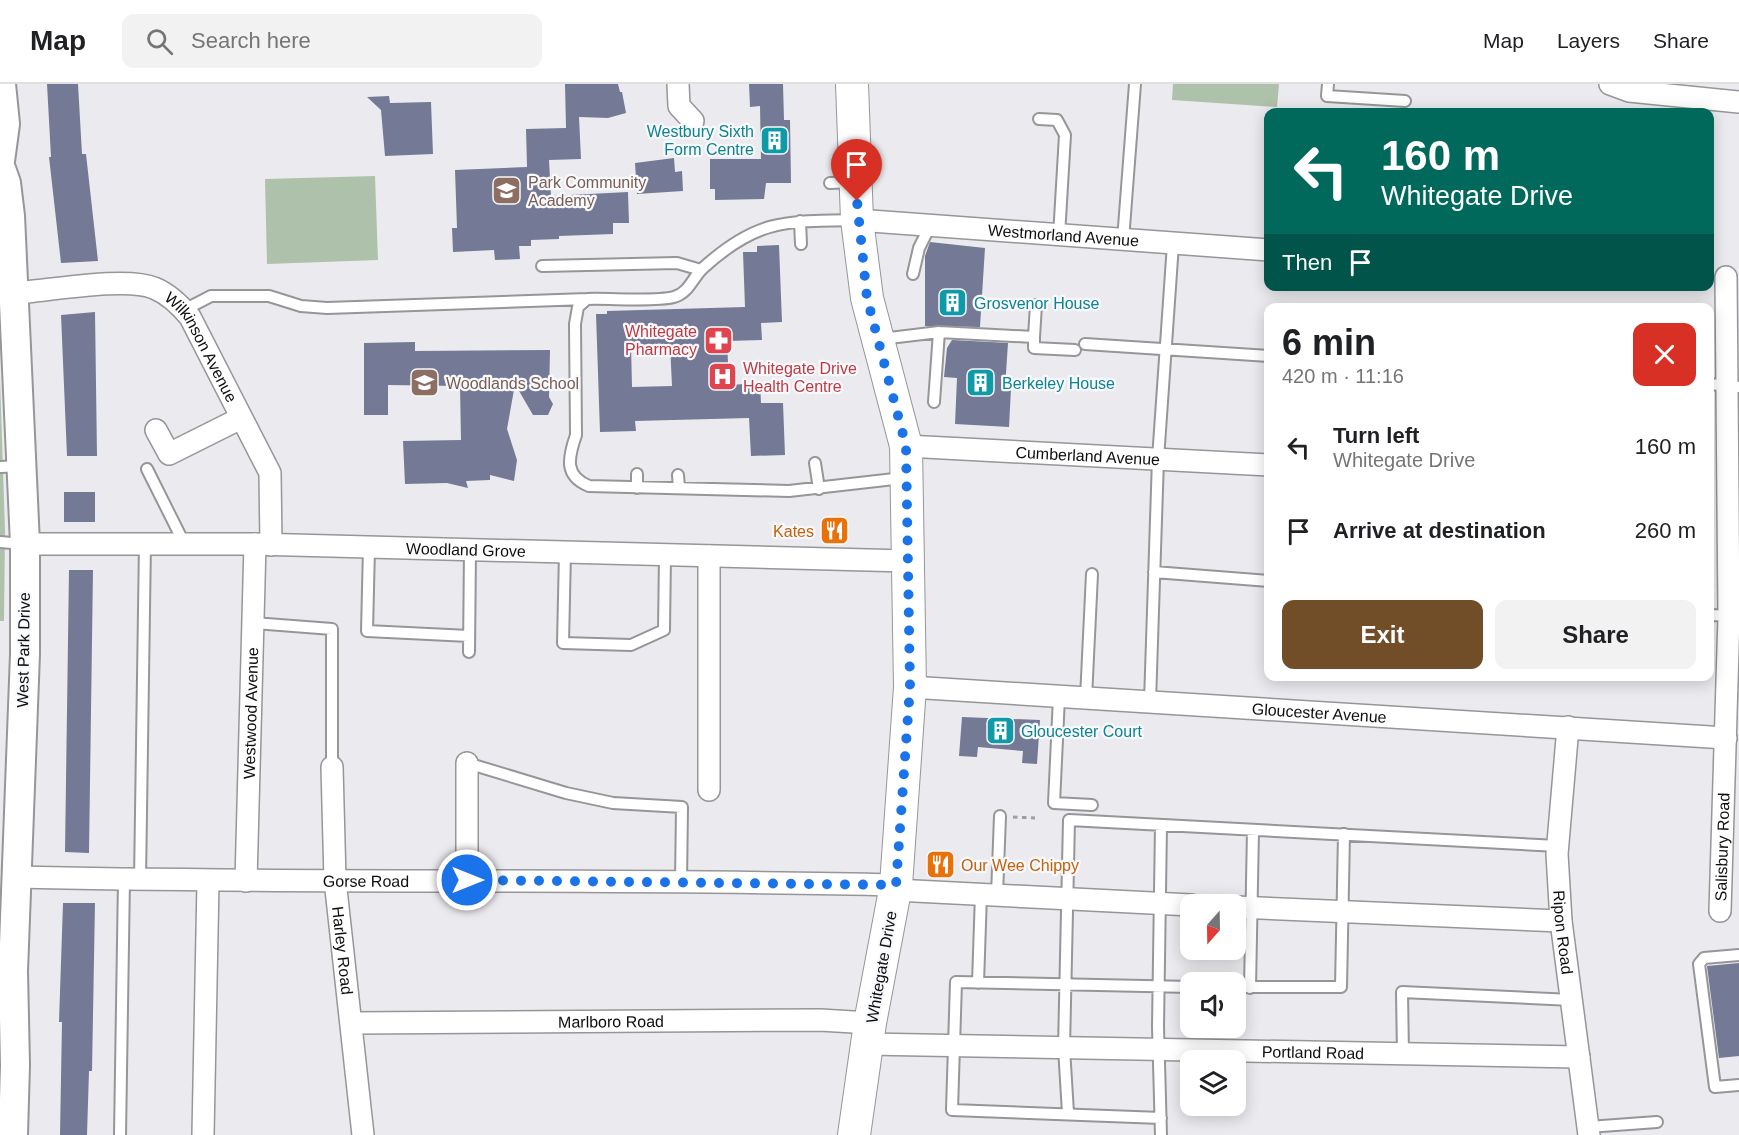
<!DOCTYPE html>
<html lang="en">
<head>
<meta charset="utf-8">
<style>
	:root { --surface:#fff; --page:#f2f2f2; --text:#202124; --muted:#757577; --line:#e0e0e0; --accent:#714e27 }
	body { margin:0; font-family:Helvetica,sans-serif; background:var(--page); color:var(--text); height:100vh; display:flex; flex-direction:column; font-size:22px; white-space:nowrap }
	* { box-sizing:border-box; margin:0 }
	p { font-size:20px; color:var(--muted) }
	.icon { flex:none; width:33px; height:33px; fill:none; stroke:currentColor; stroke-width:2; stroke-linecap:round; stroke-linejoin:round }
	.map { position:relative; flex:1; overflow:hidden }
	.sheet { position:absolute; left:1264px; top:219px; width:450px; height:378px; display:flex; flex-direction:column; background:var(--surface); border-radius:12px; box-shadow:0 3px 15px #0003 }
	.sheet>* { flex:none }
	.top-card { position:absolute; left:1264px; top:24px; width:450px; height:183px; border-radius:12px; box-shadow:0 3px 15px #0003; background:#00695c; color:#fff; overflow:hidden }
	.needle { width:39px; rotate:200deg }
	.controls { position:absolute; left:1180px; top:810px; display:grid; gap:12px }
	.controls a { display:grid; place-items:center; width:66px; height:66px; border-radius:12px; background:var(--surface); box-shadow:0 3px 15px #0003; font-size:30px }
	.pin { position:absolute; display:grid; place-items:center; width:51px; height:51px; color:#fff; margin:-62px -26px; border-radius:50% 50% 50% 0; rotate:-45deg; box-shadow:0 0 6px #0007 }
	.pin .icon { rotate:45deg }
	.me { position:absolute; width:66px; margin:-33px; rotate:90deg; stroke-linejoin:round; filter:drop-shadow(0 0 4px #0008) }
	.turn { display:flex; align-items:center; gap:21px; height:126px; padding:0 18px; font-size:27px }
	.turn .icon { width:78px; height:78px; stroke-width:2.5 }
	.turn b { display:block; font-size:42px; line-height:51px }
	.then { display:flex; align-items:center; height:57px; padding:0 18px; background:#0003; gap:12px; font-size:22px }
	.round { display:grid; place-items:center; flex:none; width:63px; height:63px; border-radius:12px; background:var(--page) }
	.headline { display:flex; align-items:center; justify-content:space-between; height:102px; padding:0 18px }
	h1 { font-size:36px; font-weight:700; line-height:45px }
	.button { display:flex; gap:12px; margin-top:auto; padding:12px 18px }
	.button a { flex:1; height:69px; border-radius:12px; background:var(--accent); color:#fff; font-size:24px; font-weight:700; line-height:69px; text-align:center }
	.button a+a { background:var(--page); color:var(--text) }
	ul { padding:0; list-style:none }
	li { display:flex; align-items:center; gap:18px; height:84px; padding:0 18px }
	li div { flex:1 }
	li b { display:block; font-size:22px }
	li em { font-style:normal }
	header { display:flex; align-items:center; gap:36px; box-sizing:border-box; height:84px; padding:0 30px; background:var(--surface); border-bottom:2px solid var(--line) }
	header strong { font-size:28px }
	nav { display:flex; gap:33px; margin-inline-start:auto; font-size:21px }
	.search { width:420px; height:54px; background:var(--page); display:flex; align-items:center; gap:15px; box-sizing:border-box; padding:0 21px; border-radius:12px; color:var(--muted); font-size:22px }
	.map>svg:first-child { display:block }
	.green { fill:#aec1aa }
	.building { fill:#747995; fill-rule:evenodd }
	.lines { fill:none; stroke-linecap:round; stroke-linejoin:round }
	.lane-casing { stroke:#969699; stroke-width:14 }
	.street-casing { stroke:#969699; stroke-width:24 }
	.secondary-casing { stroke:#969699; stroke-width:32 }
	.primary-casing { stroke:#969699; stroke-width:34 }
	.path { stroke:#9f9fa2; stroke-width:3; stroke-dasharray:4.5 4.5; stroke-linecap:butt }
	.lane { stroke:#fff; stroke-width:10 }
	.street { stroke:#fff; stroke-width:21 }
	.secondary { stroke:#fff; stroke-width:28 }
	.primary { stroke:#fff; stroke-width:32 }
	.route { stroke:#1a73e8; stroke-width:10; stroke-dasharray:0 18 }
	.labels { text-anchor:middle; stroke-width:4.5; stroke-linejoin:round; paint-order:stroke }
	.culture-label { font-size:16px; fill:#0d838f; stroke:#f8f9fc; text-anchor:start }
	.education-label { font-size:16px; fill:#785e54; stroke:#f8f9fc; text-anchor:start }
	.street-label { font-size:16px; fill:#0e0e0f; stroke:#f8f9fc }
	.health-label { font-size:16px; fill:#be3a42; stroke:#f8f9fc; text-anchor:end }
	.food-label { font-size:16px; fill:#c56008; stroke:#f8f9fc; text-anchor:end }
</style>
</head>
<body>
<header>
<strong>Map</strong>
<div class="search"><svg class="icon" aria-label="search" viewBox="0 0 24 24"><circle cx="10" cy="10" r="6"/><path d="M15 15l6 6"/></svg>Search here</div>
<nav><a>Map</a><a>Layers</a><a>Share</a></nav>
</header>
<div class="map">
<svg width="1739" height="1051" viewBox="0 0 1739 1051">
	<rect width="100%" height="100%" fill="#ebebef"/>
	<path class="green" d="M1173,0H1279L1277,23L1172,16Z
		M375,92L378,176L267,180L265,95Z
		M0,294L5,447L4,537H0Z"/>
	<path class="building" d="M47,0H78L82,70H86L98,177L61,179L49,73H51Z
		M565,0H618L620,8H622L626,29L608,34L579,33L581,75L549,76L551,112L628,108L629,139H613V150L559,152V155L531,156V162H519L520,175L495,176L494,166L453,168L452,144H457L455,86L527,83L526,45L566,44Z
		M749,0H783L784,36H790L791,99H766L764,115L715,116V105H710V75H761L760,22L750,23Z
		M389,12L390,19L431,18L433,70L385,72L381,26L367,13Z
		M674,74L675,88L682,87L683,107L637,110L635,79Z
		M930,158L985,164L980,243L925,242V172Z
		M779,161L782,238L761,239L762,256L727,257L729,301L760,299L761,319H783L785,371L751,372L749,334L635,337L636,347L600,348L596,230H607V227L745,223L743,168H757V162ZM670,260L672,302L632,303L631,261Z
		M95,228L97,372H67L61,231Z
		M952,256L1008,259L1005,304H1011L1009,343L955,340L957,294L944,293L947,264Z
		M415,258V267L550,266L549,313L553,320L548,331H533L515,300L507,345L517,376L514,397L490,391V396L466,397L468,404L447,399L405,400L403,357L461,356L460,302L388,301V331H364V259Z
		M64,408H95V438H64Z
		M69,486H93L89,769L65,768Z
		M962,633L1040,636L1037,680L1022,679L1023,667L978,663L977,673L959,672Z
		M63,819H95L92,987H89L87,1051H60L62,938H59Z
		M1739,879V972L1719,974L1707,882Z"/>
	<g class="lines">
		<defs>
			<path id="lane" d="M1328,0L1327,12L1405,17
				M1039,35L1057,36L1065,51L1059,152
				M830,99L853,98
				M855,136C786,137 757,135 703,184C693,193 689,209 674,213C655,218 609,214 587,215L578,223L575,240L576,351C568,374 564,392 589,402L789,407L903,394
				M800,137L801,160
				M1123,156L1135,0
				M542,182L677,179L701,186
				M913,190L919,164L930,142
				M184,226L211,212H269L301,222L327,224L587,215
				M1034,253V264L1075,266
				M881,255L939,248L1034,253L1036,221
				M1085,260L1269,272
				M1710,300L1739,303
				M934,318L939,248
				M815,379L819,405
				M0,383L22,382
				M147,385L184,459
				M678,391L679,404
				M637,404V390
				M0,458L24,460
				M369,464L367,547L469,552
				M565,468L563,559L631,561L664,546L665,471
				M1154,488L1269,497
				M1710,531L1733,532
				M253,539L332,545V683
				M469,568L470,466
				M1059,613L1054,719L1092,721
				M1086,614L1092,490
				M1150,618L1158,375L1173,160
				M467,679L566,709L613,719L682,723L681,798
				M1161,741L1158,943L1161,1051
				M140,796L145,459
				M997,811L1000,732
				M1739,871L1704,874L1699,880L1715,1003L1739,1001
				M978,899L981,810
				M1236,903H1341L1344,750
				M1250,904L1253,746
				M1403,970L1402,908L1572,916
				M1068,1029L1064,964L1069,736L1558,762
				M1161,1034L952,1026L956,898L1191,903
				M1588,1043L1657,1038
				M120,1051L124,795"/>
			<g id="street">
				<path d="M678,0L679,22L693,37"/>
				<path d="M1610,0L1629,7L1739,18"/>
				<path id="s1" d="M857,136L1269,166"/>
				<path id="s2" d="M15,209C47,207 126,192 154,204C169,210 180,221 190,233L270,389L271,461"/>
				<path d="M156,346L169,370L241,334"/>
				<path id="s3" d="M906,362L1269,381"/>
				<path id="s4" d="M25,460H255L907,477"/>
				<path d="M709,472V706"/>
				<path id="s5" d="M910,603L1726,654"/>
				<path id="s6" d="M1568,643L1557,770L1561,837L1589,1051"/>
				<path id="s7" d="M332,683L335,796L363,1051"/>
				<path id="s8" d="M16,793C309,800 602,794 896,801"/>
				<path d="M467,796V679"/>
				<path id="s9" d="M246,797L255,460"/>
				<path d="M895,806L1191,821"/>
				<path d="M1236,823L1561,837"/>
				<path id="s10" d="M1720,827L1729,532L1726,193"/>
				<path id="s11" d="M351,939L820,936L870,939"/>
				<path id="s12" d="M867,960L1579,973"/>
				<path d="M203,1051L208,798"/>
			</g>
			<path id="secondary" d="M0,77L5,40L1,0
				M0,82L6,99L10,132L25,460V570L13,887L15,981L13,1051"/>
			<path id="primary" d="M852,0L857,136L867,214L906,362L910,603L896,801L870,939L854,1051"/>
		</defs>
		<use href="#lane" class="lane-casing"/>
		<use href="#street" class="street-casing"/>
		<use href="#secondary" class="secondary-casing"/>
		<use href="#primary" class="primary-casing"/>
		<path class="path" d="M1013,733L1035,734"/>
		<use href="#lane" class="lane"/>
		<use href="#street" class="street"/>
		<use href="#secondary" class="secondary"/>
		<use href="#primary" class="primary"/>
	</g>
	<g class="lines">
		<path class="route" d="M467,796L896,801L910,603L906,362L867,214L857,117"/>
	</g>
	<defs>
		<symbol id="building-square" viewBox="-11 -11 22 22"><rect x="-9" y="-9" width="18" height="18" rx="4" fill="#0f9aa8" stroke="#f8f9fc"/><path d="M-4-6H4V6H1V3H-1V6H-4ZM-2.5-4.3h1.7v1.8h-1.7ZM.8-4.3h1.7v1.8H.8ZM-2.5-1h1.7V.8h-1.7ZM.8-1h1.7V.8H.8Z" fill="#fff"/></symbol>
		<symbol id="school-square" viewBox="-11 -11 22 22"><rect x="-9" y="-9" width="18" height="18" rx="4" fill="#8d6e63" stroke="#f8f9fc"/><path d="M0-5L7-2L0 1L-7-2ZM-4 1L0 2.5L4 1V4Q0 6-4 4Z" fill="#fff"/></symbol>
		<symbol id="pharmacy-square" viewBox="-11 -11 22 22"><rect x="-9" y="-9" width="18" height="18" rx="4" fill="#e0444e" stroke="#f8f9fc"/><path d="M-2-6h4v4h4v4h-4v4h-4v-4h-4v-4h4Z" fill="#fff"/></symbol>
		<symbol id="hospital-square" viewBox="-11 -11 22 22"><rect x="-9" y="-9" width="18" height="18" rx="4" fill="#e0444e" stroke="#f8f9fc"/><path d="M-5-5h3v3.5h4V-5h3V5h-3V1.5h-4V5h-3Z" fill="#fff"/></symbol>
		<symbol id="restaurant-square" viewBox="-11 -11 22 22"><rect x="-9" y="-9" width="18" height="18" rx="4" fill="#e8710a" stroke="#f8f9fc"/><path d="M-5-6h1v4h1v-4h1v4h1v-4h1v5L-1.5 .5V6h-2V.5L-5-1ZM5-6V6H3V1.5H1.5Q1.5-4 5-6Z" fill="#fff"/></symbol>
	</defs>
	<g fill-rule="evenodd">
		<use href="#building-square" x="758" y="40" width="33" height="33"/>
		<use href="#school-square" x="490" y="90" width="33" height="33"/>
		<use href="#building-square" x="936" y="202" width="33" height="33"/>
		<use href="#pharmacy-square" x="702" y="240" width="33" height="33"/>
		<use href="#hospital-square" x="706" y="276" width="33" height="33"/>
		<use href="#school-square" x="408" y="282" width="33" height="33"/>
		<use href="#building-square" x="964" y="282" width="33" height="33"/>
		<use href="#restaurant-square" x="818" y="430" width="33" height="33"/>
		<use href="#building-square" x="984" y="630" width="33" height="33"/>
		<use href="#restaurant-square" x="924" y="764" width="33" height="33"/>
	</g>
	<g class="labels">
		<g class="culture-label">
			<text x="754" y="53" text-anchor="end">Westbury Sixth<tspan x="754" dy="18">Form Centre</tspan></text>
			<text x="974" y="225">Grosvenor House</text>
			<text x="1002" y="305">Berkeley House</text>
			<text x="1021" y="653">Gloucester Court</text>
		</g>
		<g class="education-label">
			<text x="528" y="104">Park Community<tspan x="528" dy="18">Academy</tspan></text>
			<text x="446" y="305">Woodlands School</text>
		</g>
		<g class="street-label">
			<text dy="6" stroke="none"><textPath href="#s1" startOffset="207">Westmorland Avenue</textPath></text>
			<text dy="6" stroke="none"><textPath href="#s2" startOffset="218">Wilkinson Avenue</textPath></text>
			<text dy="6" stroke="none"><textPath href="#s3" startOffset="182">Cumberland Avenue</textPath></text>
			<text dy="6" stroke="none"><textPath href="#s4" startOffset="441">Woodland Grove</textPath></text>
			<text transform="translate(23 566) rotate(-89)" y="6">West Park Drive</text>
			<text dy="6" stroke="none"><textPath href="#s5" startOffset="410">Gloucester Avenue</textPath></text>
			<text dy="6" stroke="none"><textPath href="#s9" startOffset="168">Westwood Avenue</textPath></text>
			<text dy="6" stroke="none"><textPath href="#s10" startOffset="64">Salisbury Road</textPath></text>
			<text dy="6" stroke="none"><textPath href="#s8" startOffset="350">Gorse Road</textPath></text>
			<text dy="6" stroke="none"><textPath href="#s6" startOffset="206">Ripon Road</textPath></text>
			<text dy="6" stroke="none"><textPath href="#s7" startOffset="184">Harley Road</textPath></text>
			<text transform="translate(881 883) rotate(-80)" y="6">Whitegate Drive</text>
			<text dy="6" stroke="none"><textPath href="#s11" startOffset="260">Marlboro Road</textPath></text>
			<text dy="6" stroke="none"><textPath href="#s12" startOffset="446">Portland Road</textPath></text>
		</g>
		<g class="health-label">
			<text x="697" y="253">Whitegate<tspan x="697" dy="18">Pharmacy</tspan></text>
			<text x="743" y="290" text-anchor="start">Whitegate Drive<tspan x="743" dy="18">Health Centre</tspan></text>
		</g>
		<g class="food-label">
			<text x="814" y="453">Kates</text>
			<text x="961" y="787" text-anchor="start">Our Wee Chippy</text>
		</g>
	</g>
</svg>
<div class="controls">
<a><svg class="needle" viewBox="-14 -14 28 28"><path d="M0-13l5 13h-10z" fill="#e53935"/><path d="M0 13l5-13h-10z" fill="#757577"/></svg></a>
<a><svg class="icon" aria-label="sound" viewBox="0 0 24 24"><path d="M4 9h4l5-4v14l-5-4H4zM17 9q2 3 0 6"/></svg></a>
<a><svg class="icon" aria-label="layers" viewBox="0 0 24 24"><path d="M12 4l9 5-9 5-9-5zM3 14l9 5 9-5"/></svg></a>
</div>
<div class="pin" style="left:857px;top:117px;background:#d93025"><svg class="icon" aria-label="arrive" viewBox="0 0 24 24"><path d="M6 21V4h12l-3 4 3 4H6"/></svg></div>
<svg class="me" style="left:467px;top:796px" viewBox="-20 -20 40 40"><circle r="17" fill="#1a73e8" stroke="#fff" stroke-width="3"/><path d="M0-11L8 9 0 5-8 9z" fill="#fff"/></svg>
<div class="top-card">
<div class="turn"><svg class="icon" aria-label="left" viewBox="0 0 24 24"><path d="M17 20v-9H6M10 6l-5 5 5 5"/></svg><div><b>160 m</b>Whitegate Drive</div></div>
<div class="then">Then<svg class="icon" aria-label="arrive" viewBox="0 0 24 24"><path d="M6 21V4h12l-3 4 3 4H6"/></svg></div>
</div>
<section class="sheet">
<div class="headline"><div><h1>6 min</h1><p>420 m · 11:16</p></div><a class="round" style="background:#d93025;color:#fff"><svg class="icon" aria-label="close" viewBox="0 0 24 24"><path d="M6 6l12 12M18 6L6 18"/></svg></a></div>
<ul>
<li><svg class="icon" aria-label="left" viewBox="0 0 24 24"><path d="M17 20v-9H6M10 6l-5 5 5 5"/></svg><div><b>Turn left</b><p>Whitegate Drive</p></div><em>160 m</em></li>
<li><svg class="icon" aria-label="arrive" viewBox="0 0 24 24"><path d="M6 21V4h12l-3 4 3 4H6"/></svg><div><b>Arrive at destination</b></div><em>260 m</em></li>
</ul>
<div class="button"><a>Exit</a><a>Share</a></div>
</section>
</div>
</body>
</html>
